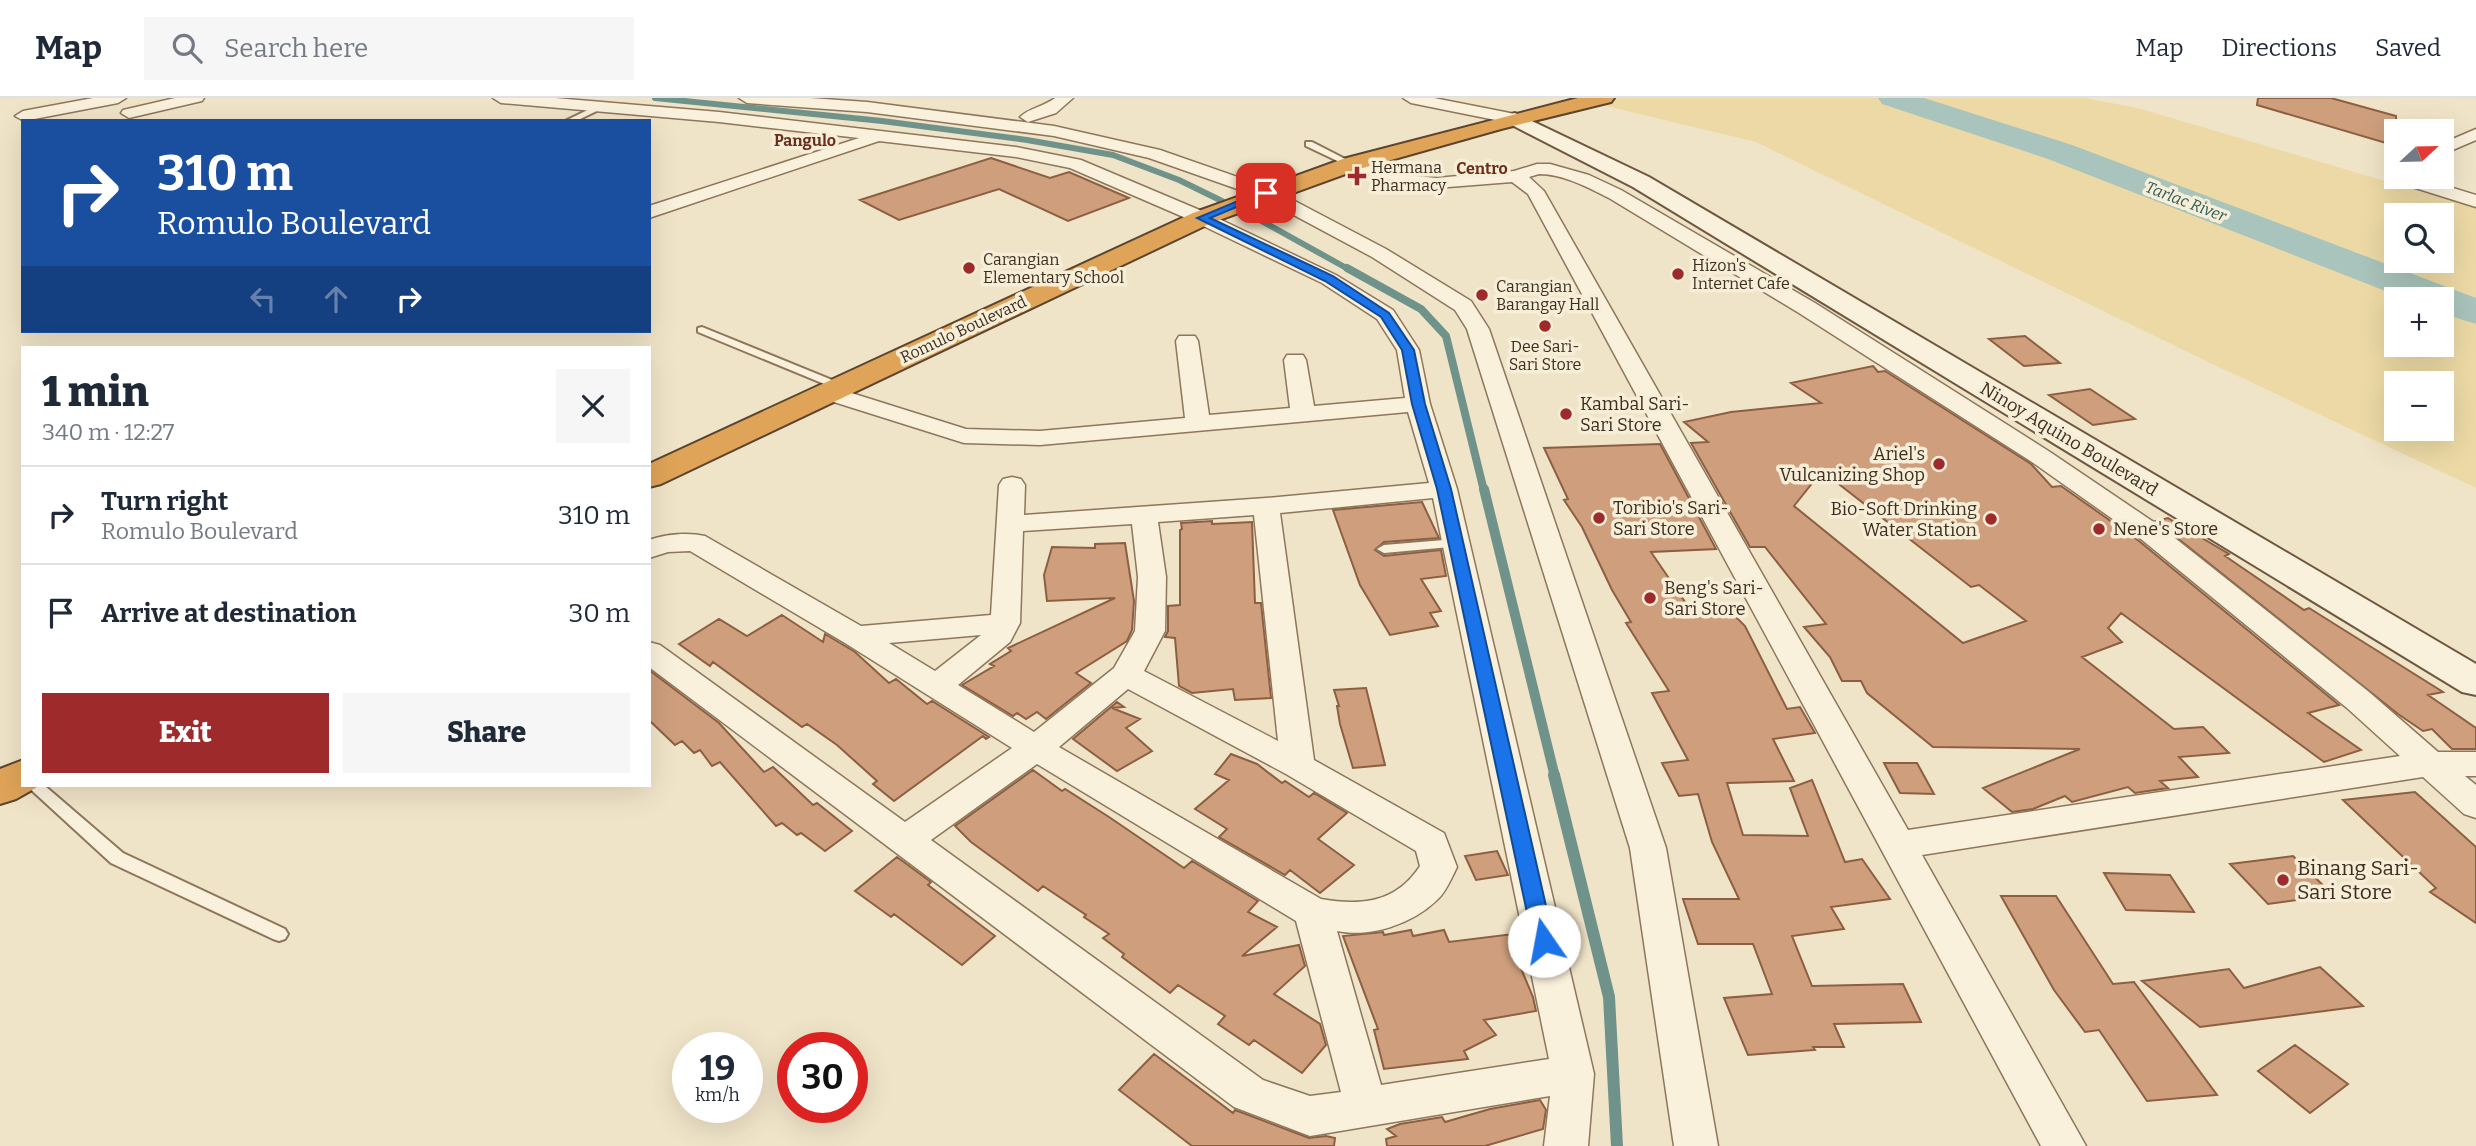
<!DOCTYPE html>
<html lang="en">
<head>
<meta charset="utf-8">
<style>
	:root { --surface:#fff; --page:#f6f6f7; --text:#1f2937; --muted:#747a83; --line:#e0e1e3; --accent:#9e2a2b }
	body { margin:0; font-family:Bitter,serif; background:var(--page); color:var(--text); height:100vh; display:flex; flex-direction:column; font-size:26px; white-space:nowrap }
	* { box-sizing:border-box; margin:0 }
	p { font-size:23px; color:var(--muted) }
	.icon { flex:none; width:38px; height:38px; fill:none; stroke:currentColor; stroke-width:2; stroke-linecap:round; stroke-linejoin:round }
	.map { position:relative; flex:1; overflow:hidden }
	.details { position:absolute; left:21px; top:248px; width:630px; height:441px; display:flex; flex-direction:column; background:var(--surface); border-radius:0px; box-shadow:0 7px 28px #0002 }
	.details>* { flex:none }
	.top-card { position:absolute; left:21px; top:21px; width:630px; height:214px; border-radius:0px; box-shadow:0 7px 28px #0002; background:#1a4fa0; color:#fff; overflow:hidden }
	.needle { width:46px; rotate:68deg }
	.controls { position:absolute; left:2384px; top:21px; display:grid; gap:14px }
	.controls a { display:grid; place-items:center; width:70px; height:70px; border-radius:0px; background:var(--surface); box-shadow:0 7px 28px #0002; font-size:35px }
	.speed { position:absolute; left:672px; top:934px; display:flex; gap:14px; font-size:35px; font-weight:700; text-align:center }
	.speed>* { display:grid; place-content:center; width:91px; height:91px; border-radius:50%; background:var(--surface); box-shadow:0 7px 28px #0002; line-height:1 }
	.speed small { font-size:18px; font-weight:400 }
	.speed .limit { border:10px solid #d22; background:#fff; color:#111 }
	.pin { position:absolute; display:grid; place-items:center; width:60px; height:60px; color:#fff; margin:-30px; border-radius:14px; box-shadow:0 4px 10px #0006 }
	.me { position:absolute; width:77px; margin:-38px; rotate:348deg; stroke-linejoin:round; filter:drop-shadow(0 0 5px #0008) }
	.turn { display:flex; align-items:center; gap:24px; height:147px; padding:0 21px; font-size:32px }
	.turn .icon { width:91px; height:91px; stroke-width:2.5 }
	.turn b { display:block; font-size:49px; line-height:60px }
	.lanes { display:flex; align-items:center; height:66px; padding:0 21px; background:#0003; justify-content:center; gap:35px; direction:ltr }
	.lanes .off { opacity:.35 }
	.round { display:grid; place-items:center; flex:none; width:74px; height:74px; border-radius:0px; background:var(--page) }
	.summary { display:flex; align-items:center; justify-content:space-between; height:119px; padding:0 21px }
	h1 { font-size:42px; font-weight:800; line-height:52px }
	.primary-button { display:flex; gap:14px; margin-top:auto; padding:14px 21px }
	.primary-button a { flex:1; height:80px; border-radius:0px; background:var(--accent); color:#fff; font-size:28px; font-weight:800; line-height:80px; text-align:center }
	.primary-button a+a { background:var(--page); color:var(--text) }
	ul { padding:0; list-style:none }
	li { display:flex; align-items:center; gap:21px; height:98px; padding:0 21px; border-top:2px solid var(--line) }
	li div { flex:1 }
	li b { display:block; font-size:26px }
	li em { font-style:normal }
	header { display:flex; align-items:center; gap:42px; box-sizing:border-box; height:98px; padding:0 35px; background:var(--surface); border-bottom:2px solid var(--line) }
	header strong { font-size:33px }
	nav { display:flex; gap:38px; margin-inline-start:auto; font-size:24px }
	.search { width:490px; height:63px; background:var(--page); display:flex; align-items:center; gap:18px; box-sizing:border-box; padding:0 24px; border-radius:0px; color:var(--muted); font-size:26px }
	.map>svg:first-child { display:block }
	.sand { fill:#ecd9a5; fill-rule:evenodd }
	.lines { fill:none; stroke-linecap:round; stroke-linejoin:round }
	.stream-far3 { stroke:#6f938a; stroke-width:6 }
	.stream-far2 { stroke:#6f938a; stroke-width:8 }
	.stream-far1 { stroke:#6f938a; stroke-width:10 }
	.stream { stroke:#6f938a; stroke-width:12 }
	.river { fill:#a9c4bc; fill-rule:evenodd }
	.building { fill:#cf9f7d; stroke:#8d5f41; stroke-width:2; fill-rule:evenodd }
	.lane-casing { stroke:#8d765c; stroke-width:4 }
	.street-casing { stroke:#8d765c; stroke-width:3 }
	.secondary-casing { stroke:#6f573f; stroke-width:4 }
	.highway-casing { stroke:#5b4430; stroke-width:4 }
	.lane { fill:#faf1dc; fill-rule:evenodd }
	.street { fill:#faf1dc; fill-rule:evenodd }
	.secondary { fill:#faf1dc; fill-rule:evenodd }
	.highway { fill:#e0a458; fill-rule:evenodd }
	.route { fill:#1a73e8; stroke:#114b97; stroke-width:2 }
	.poi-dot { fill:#9e2a2b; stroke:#f7eed8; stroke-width:2.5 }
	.labels { text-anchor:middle; stroke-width:7; stroke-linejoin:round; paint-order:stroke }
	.far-neighbourhood-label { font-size:16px; font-weight:bold; fill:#6b2e1e; stroke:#f7eed8 }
	.far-poi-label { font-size:16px; fill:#3d2e20; stroke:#f7eed8; text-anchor:start }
	.far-water-label { font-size:16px; font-style:italic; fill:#2f5d5a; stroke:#f7eed8 }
	.far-street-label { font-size:16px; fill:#3d2e20; stroke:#f7eed8 }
	.poi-label { font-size:18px; fill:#3d2e20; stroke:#f7eed8; text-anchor:start }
	.street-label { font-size:18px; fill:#3d2e20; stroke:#f7eed8 }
	.near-poi-label { font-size:21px; fill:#3d2e20; stroke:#f7eed8; text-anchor:start }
</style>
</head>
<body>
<header>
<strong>Map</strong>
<div class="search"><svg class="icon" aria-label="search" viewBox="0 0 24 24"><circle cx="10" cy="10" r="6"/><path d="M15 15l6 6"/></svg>Search here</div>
<nav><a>Map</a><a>Directions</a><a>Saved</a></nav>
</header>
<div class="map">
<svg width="2476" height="1048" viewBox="0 0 2476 1048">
	<rect width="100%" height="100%" fill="#f0e4c8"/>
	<path class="sand" d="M1573,0H2084L2138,10L2476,110V390L2206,263L1756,44ZM2396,117H2441V163H2396ZM2396,201H2441V247H2396ZM2396,285H2441V331H2396Z"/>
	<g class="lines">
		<path class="stream-far3" d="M655,0L882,23L1027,42L1113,57L1179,82L1222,103
			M1249,116L1350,172"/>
		<path class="stream-far2" d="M1347,170L1421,211L1446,238L1484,393"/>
		<path class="stream-far1" d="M1484,391L1555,679"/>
		<path class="stream" d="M1554,677L1609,899L1617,1048"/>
		<path class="river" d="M1878,0H1924L2072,47L2476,200V226L2441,215V201H2406L2048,61L1882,6Z"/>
	</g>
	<path class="building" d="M2258,0H2331L2396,18V48L2257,7Z
		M991,60L1050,80L1069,74L1129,100L1068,123L999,91L899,122L860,102Z
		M2025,238L2060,265L2024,268L1989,241Z
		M1873,268L1878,274L1885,273L2031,366L2052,389L2061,388L2139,443L2339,607L2308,615L2361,652L2324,664L2121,515L2108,530L2122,544L2082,559L2174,631L2203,629L2229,655L2179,659L2198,679L2160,683L2168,690L2135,695L2128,689L2072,704L2065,698L2033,711L2012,714L1983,690L2080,651L1933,649L1867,595L1861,583H1842L1830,559L1804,529L1826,526L1765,449H1750L1691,345L1708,344L1684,324L1731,314L1821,305L1791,285ZM1822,373L1971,489L1979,487L2026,523L1963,545L1794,408Z
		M2090,291L2135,321L2093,327L2049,297Z
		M1660,346L1716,451L1651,454L1696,520L1729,512L1745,528L1787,611L1800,609L1815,635L1773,641L1794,683L1727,685L1743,737L1808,738L1790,690L1812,682L1845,764L1862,761L1890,801L1831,809L1844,831L1792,838L1812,888L1903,886L1921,924L1834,926L1844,949H1813L1815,952L1748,957L1724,900L1772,896L1753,846H1698L1683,801H1739L1712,744L1698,696L1679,698L1662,665L1688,662L1652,595L1669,593L1626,525L1631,524L1612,492L1582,429L1564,402L1568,401L1544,350Z
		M1422,404L1439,440L1384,444L1375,452L1384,458L1441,452L1446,478L1421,481L1441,513L1430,515L1438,528L1390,537L1360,487L1333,412Z
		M2168,420L2229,456L2225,458L2304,512L2309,510L2443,594L2428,597L2476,630V651H2452L2432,631L2423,633L2398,616L2156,423Z
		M1212,423V426L1252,424L1255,505H1261L1271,600L1235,602L1233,591L1192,595L1179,588L1175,540L1165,539L1168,533V508L1180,507V432L1182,431L1181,425Z
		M1125,445L1134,503L1132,532L1127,543L1076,575L1091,585L1046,621L1037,614L1026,621L1017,615L1013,618L962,587L994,568L990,566L1011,553L1008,550L1115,500L1047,503L1044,477L1052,449L1095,450V446Z
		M782,517L823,544L825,536L855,554L889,585L896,581L927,606L932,603L989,639L986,641L983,638L894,703L873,686L877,683L837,647L807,626L802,629L713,564L710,568L679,546L719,521L747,538Z
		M649,572L719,625L764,674L773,669L813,707L817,705L852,733L825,753L801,735L797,737L782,725L776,728L720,664L712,668L700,652L694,655L682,643L675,647L649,622Z
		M1366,590L1385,667L1353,670L1340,626L1337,608H1339L1334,592Z
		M1117,604L1124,609L1112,610L1140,621L1126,630L1152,653L1117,673L1073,641Z
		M1231,656L1257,666L1282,685L1285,683L1309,699L1314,695L1347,715L1318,741L1354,767L1320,795L1290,772L1285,777L1219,739L1227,731L1195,711L1229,682L1215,676Z
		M1884,665H1917L1934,696L1900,695Z
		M1033,672L1062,693L1065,691L1109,719L1184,770L1192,763L1258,803L1248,814L1277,829L1242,858L1299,847L1305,868L1274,896L1320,926L1326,947L1302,975L1254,942L1249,947L1218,926L1225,918L1178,887L1170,895L1122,859L1124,856L1103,840L1109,836L1084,819L1086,817L1043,788L1038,793L971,744L955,728Z
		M2415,694L2476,749V825L2430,794L2436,790L2343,702Z
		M1497,753L1508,777L1476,782L1465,758Z
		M2293,758L2333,797L2268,806L2230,766Z
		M897,759L931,784L928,787L995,838L962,867L894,816L891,819L855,793Z
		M2104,775L2170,777L2194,814L2126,812Z
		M2001,798H2056L2113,886L2134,884L2217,997L2147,1003L2099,932L2085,934L2054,892Z
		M1411,832L1413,838L1444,832L1449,844L1513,836L1522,860L1517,861L1533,899L1536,913L1484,922L1496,937L1464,953L1468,961L1384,971L1374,932L1378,931L1343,838L1383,834L1384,837Z
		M2320,869L2363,908L2200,929L2142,883L2229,871L2244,890Z
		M2295,947L2348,986L2310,1015L2258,973Z
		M1154,956L1233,1015L1235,1012L1309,1040L1326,1038L1335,1040L1334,1048H1192L1119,992Z
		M1540,1002L1546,1012L1543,1031L1485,1048H1387L1386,1041L1396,1038L1387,1031L1400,1026L1442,1019L1445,1024L1490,1011Z"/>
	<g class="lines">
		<defs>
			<path id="lane" d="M598,7L605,9L576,23H565Z
				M1306,44H1312L1355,66L1348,68L1306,48Z
				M702,229L842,286L844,288L842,290H834L698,234V230Z
				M1456,441L1463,445L1461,448L1384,455L1377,451L1384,447Z
				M27,688H45L123,755L285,831L288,836L285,841L279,843L273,841L111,765Z"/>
			<path id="street" d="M93,0H126L118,5L24,23L15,18L23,13Z
				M175,0H204L202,3L129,20L121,15L123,12Z
				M493,0H555L719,14L1016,49L1081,62L1209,116L1336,177L1393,212L1419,252L1430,306L1457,391L1594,976L1588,1048H1544L1550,998L1310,1038L1234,1009L649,569V544L660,547L905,724L1012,650L845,545L690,453L668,454L649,460V442C666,436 688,434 705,438L861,528L991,517L999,387L1003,381L1012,379L1021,381L1025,387L1024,417L1266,400L1429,385L1408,314L1040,347L964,345L818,299L814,294L818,289L826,287L966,331L1040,333L1185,320L1176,243L1179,238H1195L1198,243L1209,317L1290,310L1284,262L1287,257H1303L1306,262L1314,308L1405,300L1397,252L1377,221L1322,185L1195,124L1070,70L1016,59L879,43L649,120V108L859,40L719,24L501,5ZM1433,400L1549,961L1381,987L1337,833C1371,840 1412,826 1437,802C1446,794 1452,779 1457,769L1444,735L1314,662L1280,415ZM1254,417L1278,643L1144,573L1165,533L1166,479L1158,424ZM1132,426L1138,479L1135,533L1114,570L1034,634L958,587L1010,544L1020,525L1023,433ZM981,537L935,573L889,545ZM1128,591L1286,676L1416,753L1420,768C1396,805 1361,808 1321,801L1059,649ZM1037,666L1296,823L1341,994L1310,998L1263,982L931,742Z
				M739,0H810L867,4L1054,28L1160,52L1272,91L1386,151L1471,203L1489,231L1666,750L1718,1048H1674L1630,750L1467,231L1455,212L1372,159L1260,99L1149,60L1054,38L867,14L747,5Z
				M1055,0H1073L1056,15L1028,24L1020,19C1029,10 1045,8 1055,0Z
				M1403,0H1434L1515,16L1523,21L1515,26L1411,5Z
				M2476,31V42L2441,57V46Z
				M1351,61L1416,78L1436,80L1514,73L1537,66H1550L1589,77L1621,92L1815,205L2050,354L2161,429L2369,594L2438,654H2476V678H2465L2476,687V720L2464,716L2423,679L1922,757L2086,1048H2041L1528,96L1512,84L1436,90L1416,88L1345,70L1342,66ZM1539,76C1563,76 1587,89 1609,100L1799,215L2032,364L2141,441L2347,610L2400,658L1908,732L1544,93L1529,79Z
				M2396,74V79H2417L2476,97V109L2393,83L2390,79Z"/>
			<path id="secondary" d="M1515,15L1649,79L2476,566V597L2462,594L1633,89L1508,25L1504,21L1508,17Z"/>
			<path id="highway" d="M1578,0H1614L1611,4L1501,31L1359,71L1211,125L661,386L649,389V366L1193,115L1343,61Z
				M23,662V688H39L16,701L0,706V671Z"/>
		</defs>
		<use href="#lane" class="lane-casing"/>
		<use href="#street" class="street-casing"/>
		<use href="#secondary" class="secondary-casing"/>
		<use href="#highway" class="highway-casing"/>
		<use href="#lane" class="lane"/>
		<use href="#street" class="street"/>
		<use href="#secondary" class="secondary"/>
		<use href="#highway" class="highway"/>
	</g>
	<path class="route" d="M1262,93L1270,95L1210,120L1333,178L1389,215L1414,252L1425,306L1451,391L1554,843L1551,849L1544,852L1536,849L1533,843L1437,391L1412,306L1402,252L1381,219L1325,183L1197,120Z"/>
	<g class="poi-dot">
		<path d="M1353.5 67.5h7v7h7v7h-7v7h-7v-7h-7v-7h7z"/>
		<circle cx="969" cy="170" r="7"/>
		<circle cx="1678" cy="176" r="7"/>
		<circle cx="1482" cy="197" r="7"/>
		<circle cx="1545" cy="228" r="7"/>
		<circle cx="1566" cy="316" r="7"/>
		<circle cx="1939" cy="366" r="7"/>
		<circle cx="1599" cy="420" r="7"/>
		<circle cx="1991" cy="421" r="7"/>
		<circle cx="2099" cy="431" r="7"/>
		<circle cx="1650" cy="500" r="7"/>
		<circle cx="2283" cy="782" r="7"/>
	</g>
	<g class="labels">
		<g class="far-neighbourhood-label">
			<text x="805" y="48">Pangulo</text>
			<text x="1482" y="76">Centro</text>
		</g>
		<g class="far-poi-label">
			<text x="1371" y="75">Hermana<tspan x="1371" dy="18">Pharmacy</tspan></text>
			<text x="983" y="167">Carangian<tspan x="983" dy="18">Elementary School</tspan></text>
			<text x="1692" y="173">Hizon's<tspan x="1692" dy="18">Internet Cafe</tspan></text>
			<text x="1496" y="194">Carangian<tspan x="1496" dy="18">Barangay Hall</tspan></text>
			<text x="1545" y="254" text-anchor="middle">Dee Sari-<tspan x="1545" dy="18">Sari Store</tspan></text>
		</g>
		<g class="far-water-label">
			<text transform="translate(2186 103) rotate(21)" y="6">Tarlac River</text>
		</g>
		<g class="far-street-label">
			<text transform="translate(963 231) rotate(-25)" y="6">Romulo Boulevard</text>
		</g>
		<g class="poi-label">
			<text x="1580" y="312">Kambal Sari-<tspan x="1580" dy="21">Sari Store</tspan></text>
			<text x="1925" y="362" text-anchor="end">Ariel's<tspan x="1925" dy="21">Vulcanizing Shop</tspan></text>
			<text x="1613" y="416">Toribio's Sari-<tspan x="1613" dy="21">Sari Store</tspan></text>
			<text x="1977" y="417" text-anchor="end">Bio-Soft Drinking<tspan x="1977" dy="21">Water Station</tspan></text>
			<text x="2113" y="437">Nene's Store</text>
			<text x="1664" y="496">Beng's Sari-<tspan x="1664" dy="21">Sari Store</tspan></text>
		</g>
		<g class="street-label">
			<text transform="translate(2069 341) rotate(31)" y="6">Ninoy Aquino Boulevard</text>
		</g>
		<g class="near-poi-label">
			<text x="2297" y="777">Binang Sari-<tspan x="2297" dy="24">Sari Store</tspan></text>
		</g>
	</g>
</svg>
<div class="controls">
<a><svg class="needle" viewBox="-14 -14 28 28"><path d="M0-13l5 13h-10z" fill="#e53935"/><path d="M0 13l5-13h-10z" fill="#747a83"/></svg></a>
<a><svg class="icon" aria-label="search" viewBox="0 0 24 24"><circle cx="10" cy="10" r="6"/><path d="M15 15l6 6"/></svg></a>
<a>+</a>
<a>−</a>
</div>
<div class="speed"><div>19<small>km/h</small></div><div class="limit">30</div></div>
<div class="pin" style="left:1266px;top:95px;background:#d93025"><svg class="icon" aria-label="arrive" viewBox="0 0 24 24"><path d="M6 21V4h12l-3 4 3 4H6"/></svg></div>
<svg class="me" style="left:1544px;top:843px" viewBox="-20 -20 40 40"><circle r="19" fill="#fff"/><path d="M0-13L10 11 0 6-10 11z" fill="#1a73e8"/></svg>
<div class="top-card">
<div class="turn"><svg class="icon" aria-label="right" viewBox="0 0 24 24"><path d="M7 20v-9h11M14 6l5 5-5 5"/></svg><div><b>310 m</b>Romulo Boulevard</div></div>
<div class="lanes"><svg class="icon off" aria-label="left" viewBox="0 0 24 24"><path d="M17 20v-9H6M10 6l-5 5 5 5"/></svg><svg class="icon off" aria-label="ahead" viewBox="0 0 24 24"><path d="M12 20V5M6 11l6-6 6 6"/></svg><svg class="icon" aria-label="right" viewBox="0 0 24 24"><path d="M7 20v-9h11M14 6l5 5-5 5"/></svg></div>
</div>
<section class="details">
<div class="summary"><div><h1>1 min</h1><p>340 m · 12:27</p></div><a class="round"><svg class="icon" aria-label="close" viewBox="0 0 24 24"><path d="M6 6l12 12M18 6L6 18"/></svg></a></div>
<ul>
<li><svg class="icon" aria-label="right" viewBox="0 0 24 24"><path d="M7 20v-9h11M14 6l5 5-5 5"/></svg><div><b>Turn right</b><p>Romulo Boulevard</p></div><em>310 m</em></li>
<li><svg class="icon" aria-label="arrive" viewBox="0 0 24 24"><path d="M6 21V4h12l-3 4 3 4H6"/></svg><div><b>Arrive at destination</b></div><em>30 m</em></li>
</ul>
<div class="primary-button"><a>Exit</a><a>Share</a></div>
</section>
</div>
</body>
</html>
